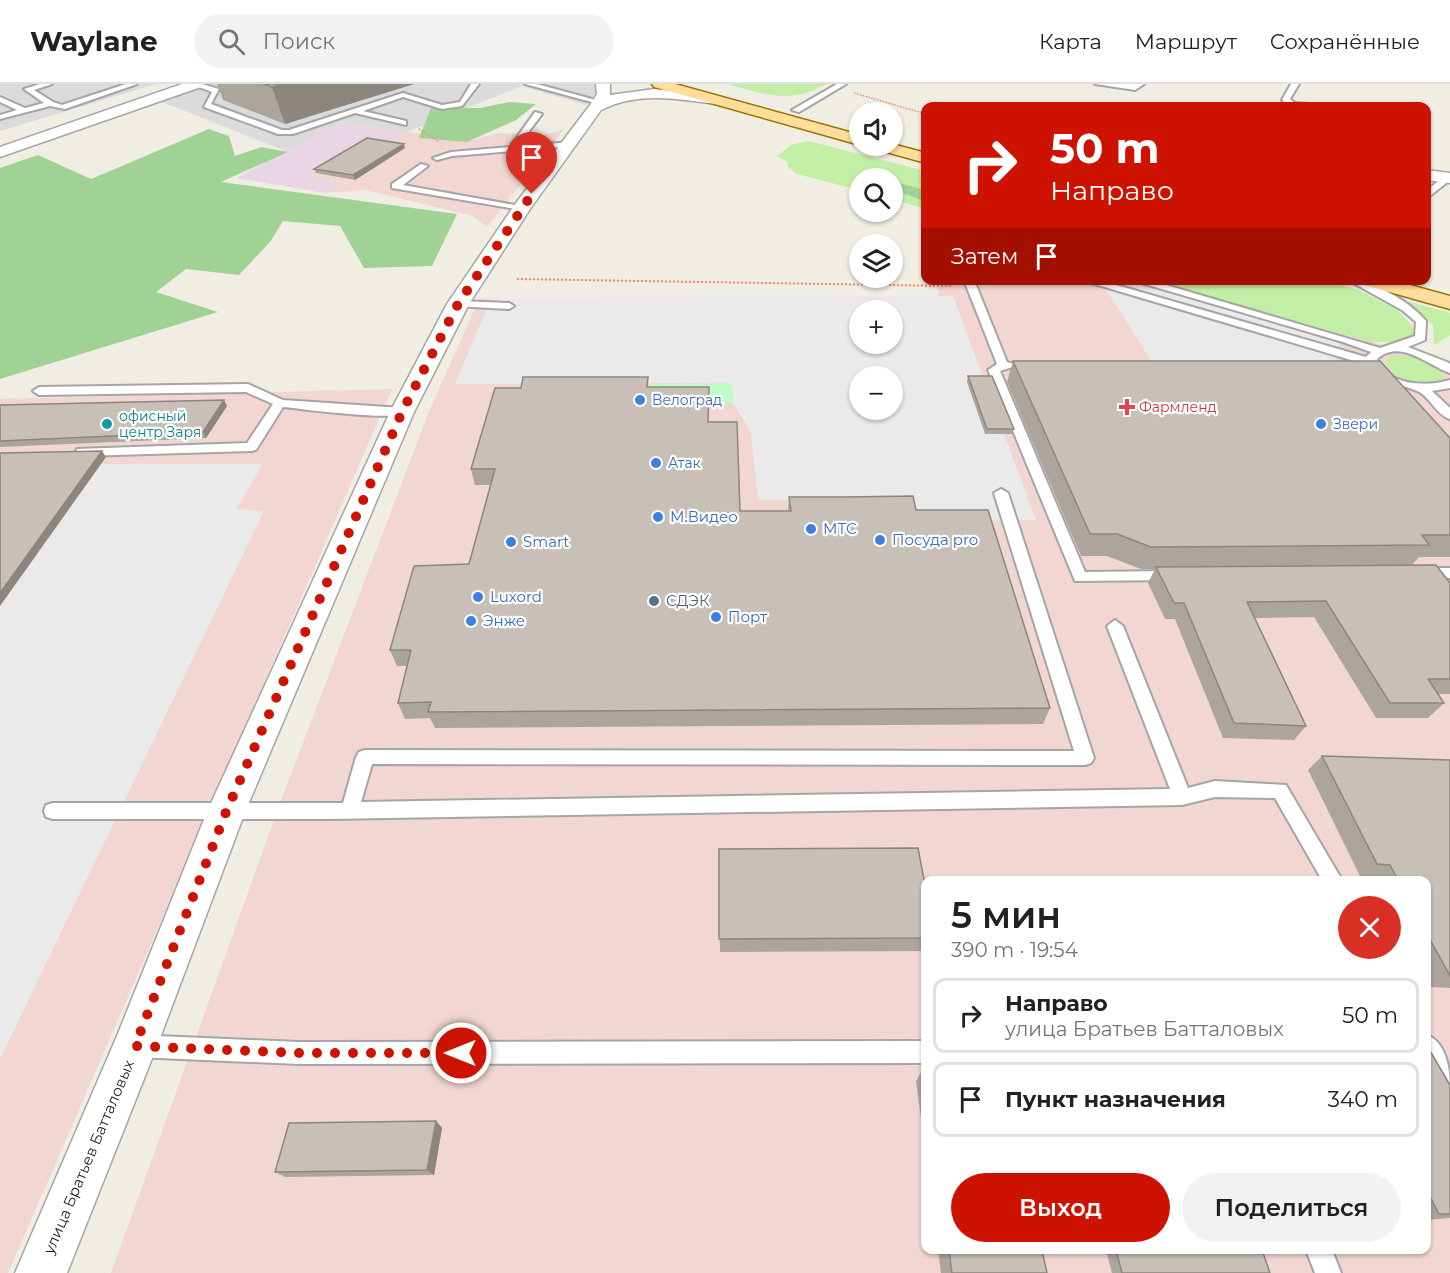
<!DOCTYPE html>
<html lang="ru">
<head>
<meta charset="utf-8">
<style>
	:root { --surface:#fff; --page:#f2f2f2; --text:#202124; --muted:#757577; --line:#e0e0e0; --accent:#cd1300 }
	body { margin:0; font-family:Montserrat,sans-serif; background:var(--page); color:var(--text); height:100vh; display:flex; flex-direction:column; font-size:22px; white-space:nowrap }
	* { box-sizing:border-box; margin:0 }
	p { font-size:20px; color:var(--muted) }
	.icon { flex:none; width:33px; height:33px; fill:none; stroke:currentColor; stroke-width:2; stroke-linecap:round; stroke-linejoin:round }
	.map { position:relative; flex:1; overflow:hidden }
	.side { position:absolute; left:921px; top:792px; width:510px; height:378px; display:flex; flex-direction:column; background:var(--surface); border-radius:12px; box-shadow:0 2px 4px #0004 }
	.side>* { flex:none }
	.hud { position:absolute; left:921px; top:18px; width:510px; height:183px; border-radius:12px; box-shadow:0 2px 4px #0004; background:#cd1300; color:#fff; overflow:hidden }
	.fabs { position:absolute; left:849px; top:18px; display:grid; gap:12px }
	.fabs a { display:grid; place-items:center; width:54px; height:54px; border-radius:50%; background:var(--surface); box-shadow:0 2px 4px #0004; font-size:30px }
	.pin { position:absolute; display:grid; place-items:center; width:51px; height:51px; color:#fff; margin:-62px -26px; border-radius:50% 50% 50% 0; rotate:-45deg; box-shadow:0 0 6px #0007 }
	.pin .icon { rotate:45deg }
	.me { position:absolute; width:66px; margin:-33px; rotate:270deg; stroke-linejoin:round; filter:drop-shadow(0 0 4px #0008) }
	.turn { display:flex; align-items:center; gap:21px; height:126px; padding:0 30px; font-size:27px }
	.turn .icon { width:78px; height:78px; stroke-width:2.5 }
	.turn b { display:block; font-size:42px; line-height:51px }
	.then { display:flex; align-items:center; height:57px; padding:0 30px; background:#0003; gap:12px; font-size:22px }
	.round { display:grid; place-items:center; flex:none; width:63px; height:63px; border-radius:32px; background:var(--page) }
	.headline { display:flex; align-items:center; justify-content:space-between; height:102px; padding:0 30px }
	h1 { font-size:36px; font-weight:600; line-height:45px }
	.button { display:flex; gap:12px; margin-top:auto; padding:12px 30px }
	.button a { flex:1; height:69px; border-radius:36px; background:var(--accent); color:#fff; font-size:24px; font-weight:600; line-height:69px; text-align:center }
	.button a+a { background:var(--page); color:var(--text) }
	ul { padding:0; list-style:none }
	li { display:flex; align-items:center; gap:18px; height:75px; margin:0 12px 9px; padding:0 18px; border:3px solid var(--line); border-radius:12px }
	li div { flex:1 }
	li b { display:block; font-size:22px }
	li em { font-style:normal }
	header { display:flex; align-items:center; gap:36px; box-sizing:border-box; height:84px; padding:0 30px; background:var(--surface); border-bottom:2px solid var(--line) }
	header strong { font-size:28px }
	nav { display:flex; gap:33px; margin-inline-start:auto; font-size:21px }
	.search { width:420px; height:54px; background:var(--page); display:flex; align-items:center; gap:15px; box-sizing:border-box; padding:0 21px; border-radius:33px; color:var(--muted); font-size:22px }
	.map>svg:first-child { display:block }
	.residential { fill:#dcdbdb }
	.commercial { fill:#f2d6d1; fill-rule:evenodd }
	.industrial { fill:#ead5e4 }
	.grass { fill:#c2eea5 }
	.forest { fill:#a1d295 }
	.park { fill:#bdfdc8 }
	.parking { fill:#eaeaea; fill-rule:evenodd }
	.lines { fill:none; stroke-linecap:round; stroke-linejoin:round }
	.lane-casing { stroke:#a5a5a5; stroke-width:4 }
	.street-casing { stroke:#a5a5a5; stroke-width:3 }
	.primary-casing { stroke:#997400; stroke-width:3 }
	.path-far1 { stroke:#ff8466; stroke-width:1.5; stroke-dasharray:1.5 1.5; stroke-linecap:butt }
	.path { stroke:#ff8466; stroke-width:2; stroke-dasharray:2 2; stroke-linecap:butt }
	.lane { fill:#fff; fill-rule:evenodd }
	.street { fill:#fff; fill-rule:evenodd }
	.primary { fill:#ffdd9a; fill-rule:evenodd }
	.wall { fill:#aca59d }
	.shaded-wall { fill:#8c867f }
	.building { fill:#c8c0b6; stroke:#8c867f; stroke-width:1.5 }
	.route { stroke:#cd1300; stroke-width:10; stroke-dasharray:0 18 }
	.shop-dot { fill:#3f7fe0; stroke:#fff; stroke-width:2 }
	.health-dot { fill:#e0444e; stroke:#fff; stroke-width:2 }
	.culture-dot { fill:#0f9aa8; stroke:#fff; stroke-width:2 }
	.service-dot { fill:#5c6f8a; stroke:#fff; stroke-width:2 }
	.labels { text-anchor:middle; stroke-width:4.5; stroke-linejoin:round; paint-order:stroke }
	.far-shop-label { font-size:14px; fill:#366cbe; stroke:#fff; text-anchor:start }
	.far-health-label { font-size:14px; fill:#be3a42; stroke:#fff; text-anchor:start }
	.far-culture-label { font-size:14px; fill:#0d838f; stroke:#fff; text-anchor:start }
	.shop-label { font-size:15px; fill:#366cbe; stroke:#fff; text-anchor:start }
	.service-label { font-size:15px; fill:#4e5e75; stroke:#fff; text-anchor:start }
	.street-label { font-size:15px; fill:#1e1e1e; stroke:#fff }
</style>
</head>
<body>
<header>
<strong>Waylane</strong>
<div class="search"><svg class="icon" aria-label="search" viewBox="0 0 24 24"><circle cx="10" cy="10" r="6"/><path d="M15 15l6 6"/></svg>Поиск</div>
<nav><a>Карта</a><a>Маршрут</a><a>Сохранённые</a></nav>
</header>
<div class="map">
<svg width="1450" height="1189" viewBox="0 0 1450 1189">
	<rect width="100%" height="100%" fill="#f0ede3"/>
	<path class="residential" d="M0,0H156L0,47Z
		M204,0H599L598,6L586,21L522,2L407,48L341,38L288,68L160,17Z"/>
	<path class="commercial" d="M564,45L487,143L473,132L366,106L325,109L342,99L307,93L368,58L386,61L407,48L473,56L498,49L546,51Z
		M940,197H1147L1450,279V1189H111L282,714L428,330L479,215L938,212ZM860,226H892V260H860ZM860,292H892V326H860ZM926,796H1426V1166H926Z
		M392,305L8,1189H0V315Z"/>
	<path class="industrial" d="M341,38L407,48L386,61L368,58L308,92L343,99L325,109L236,94Z"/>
	<path class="grass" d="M727,0H826C790,21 764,10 727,0Z
		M809,57L925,87V125L893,115L892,94H860L859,106L797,90L788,83L787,78L777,72L791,61Z
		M1148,197H1329L1361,207L1398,226L1412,242L1415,251L1398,258H1371Z
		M1399,215L1450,229V251L1434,261L1433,241L1415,224Z
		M1401,271C1416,272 1433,276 1442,288L1443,294C1429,305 1388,296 1385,277L1391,272Z"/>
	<path class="forest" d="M509,18L536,20L516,36L467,58L419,54L431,24H480Z
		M209,45L229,52L235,72L261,63L288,68L221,98L457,130L432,182L364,184L340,142L283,137L270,158L239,191L186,185L156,208L218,228L0,295V84L38,71L91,95Z
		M892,97L925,106V117L893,106Z"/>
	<path class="park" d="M733,299V319H648L650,300Z"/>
	<path class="parking" d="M1098,197H1123L1158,205L1340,258L1336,278H1152L1107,207L1093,201Z
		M953,212L1036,436L919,437L915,417L758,416L751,348L733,319L732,299L455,300L491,214ZM860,226H892V260H860ZM860,292H892V326H860Z
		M101,380H263L236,425L264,427L0,975V522Z"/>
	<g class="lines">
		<defs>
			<path id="lane" d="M40,0H52L34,6L53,18L62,21L126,0H137L65,25L50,22L0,35V31L17,26L0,18V13L25,24L44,19L24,5Z
				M191,0H202L219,5L211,20L282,46H289L403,9L442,21L460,18L471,0H479L462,22L442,25L403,13L363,27L406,37V41L355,29L293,50H278L204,23L212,8Z
				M525,0H537L603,18L599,20Z
				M837,0H846L799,28L792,26Z
				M1095,0H1144L1135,6Z
				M1291,0H1299L1290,15L1295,19L1338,22H1290L1282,16Z
				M535,28L542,30L518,62L572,58L575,62L452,72L437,76L433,74L451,68L510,63Z
				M421,80L428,82L403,101L526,123L522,126L392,104V100Z
				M1446,91H1450V96L1426,115V107Z
				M964,196H974L1007,278L1019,281L1000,287L1085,488L1172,487L1177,488L1179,492L1177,496L1075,497L988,286L997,280Z
				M1081,196H1099L1366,273L1371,268L1343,258L1131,196H1149L1380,264L1415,252L1416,238L1402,226L1348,196C1374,196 1410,218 1426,237L1425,256L1408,263L1447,278L1450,280V289C1428,282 1401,254 1377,275C1387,302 1427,303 1450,296V304L1432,307L1450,324V335C1436,331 1430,312 1417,307C1399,298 1378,302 1368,281Z
				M458,217L509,219L514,222L509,225L454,222L453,220Z
				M248,300L283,316L402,324L408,328C397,338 303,325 283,323L256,366L251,367L82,372L76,368L77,365L247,359L273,320L246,308L39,311L33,307L39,303Z
				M1001,405L1008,409L1094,674L1091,679L1085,681L372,680L361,718L1170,705L1107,542L1115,536L1123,542L1188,704L1215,697L1286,701L1342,796H1322L1275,714L1215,713L1182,721L328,735H53L46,733L44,727L46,721L53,719H343L356,673L359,668L365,666L1074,667L994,409Z
				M1420,484H1450V494L1415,493L1413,489Z
				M1426,950C1447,959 1450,986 1450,1005L1437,1002L1426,984Z
				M135,951L298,958L926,957V979L298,980L135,973L127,970L124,962L127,954Z
				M1306,1166H1332L1341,1189H1315Z"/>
			<path id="street" d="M182,0H203L201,3L0,73V63Z
				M596,0H610V11L654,5L716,12L723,16L716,20C676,15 639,7 601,26L530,125L469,220L414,328L245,728L157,962L67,1189H15L117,952L207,728L390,328L447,220L516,119L590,21L597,10Z
				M1426,86L1450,89V99L1426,96Z"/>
			<path id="primary" d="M652,0H675L860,51V61L654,3Z
				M892,60L926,69V79L875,65L873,62Z
				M1358,196H1392L1450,212V225L1361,200Z"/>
		</defs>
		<use href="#lane" class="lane-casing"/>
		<use href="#street" class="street-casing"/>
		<use href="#primary" class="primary-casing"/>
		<path class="path-far1" d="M854,9L926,30
			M419,45L438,57"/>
		<path class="path" d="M517,195L951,202"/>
		<use href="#lane" class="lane"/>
		<use href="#street" class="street"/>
		<use href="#primary" class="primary"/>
	</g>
	<path class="wall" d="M217,0H414L285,40L223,16Z
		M405,64L355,96L316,89L314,85Z
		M1013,277L1450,354V473H1419L1412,481L1450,499V610H1438L1444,619L1428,634H1376L1314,533L1255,534L1306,642L1294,656L1223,654L1175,535H1165L1148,499L1155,485H1141L1107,472H1081L1007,298Z
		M968,292L1014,345L1012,350H985L967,298Z
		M648,293V303L709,338L740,427H788L789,413L916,426L1050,624L1043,640L435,644L430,634L405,635L398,619L407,582H397L390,566L469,480L491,401H475L471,385L521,304Z
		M224,316L227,322L206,354L0,363V321Z
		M1322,672L1450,676V904L1431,903L1426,895V796H1375L1373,794H1361L1308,686Z
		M719,765L926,806V867L720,868Z
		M1426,960L1450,1001V1134L1426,1136Z
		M924,983H926V1070L916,997Z
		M436,1037L442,1044L434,1091L285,1093L275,1088Z
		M938,1166H1042L1047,1189H941Z
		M1106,1166H1262L1270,1189H1112Z"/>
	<path class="shaded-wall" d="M282,0H414L285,40L272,3Z
		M404,60L405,64L355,96L353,91Z
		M224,316L227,322L206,354L203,348Z
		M102,367L106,373L0,522V509Z
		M436,1037L442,1044L434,1091L427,1086Z"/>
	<path class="building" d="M264,0H282L272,3Z
		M367,54L404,60L353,91L314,85Z
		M1013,277H1380L1450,354V451H1422L1429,461L1151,463L1117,450H1090Z
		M968,292H992L1014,345H987Z
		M523,293H648L647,303H709L708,338H737L740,427H791L789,413H843L913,412L916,426H988L1050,624L428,628L431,618L398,619L411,566H390L414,482L469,480L495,385H471L495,304H521Z
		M224,316L203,348L0,357V321Z
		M102,367L0,509V369Z
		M1436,481L1450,499V595H1428L1444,619H1390L1326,517L1247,518L1306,642L1234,639L1184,519H1174L1156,483Z
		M1322,672L1450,676V892L1426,848V796H1398L1390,781L1377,780Z
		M918,764L926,806V854L719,855V765Z
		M1426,960L1450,1001V1130H1439L1426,1105Z
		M436,1037L427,1086L275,1088L289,1039Z
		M949,1166H1042L1047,1189H952Z
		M1116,1166H1262L1270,1189H1122Z"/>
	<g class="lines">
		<path class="route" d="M461,969H298L135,962L226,728L402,328L458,220L532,110"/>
	</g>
	<g class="shop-dot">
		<circle cx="640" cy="316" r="6"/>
		<circle cx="1321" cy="340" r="6"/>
		<circle cx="656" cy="379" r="6"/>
		<circle cx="658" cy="433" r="6"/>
		<circle cx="811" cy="445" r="6"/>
		<circle cx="880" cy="456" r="6"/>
		<circle cx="511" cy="458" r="6"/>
		<circle cx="478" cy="513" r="6"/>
		<circle cx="716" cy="533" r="6"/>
		<circle cx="471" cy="537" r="6"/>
	</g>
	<path class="health-dot" d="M1124 314h6v6h6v6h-6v6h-6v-6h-6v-6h6z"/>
	<circle class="culture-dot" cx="107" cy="340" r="6"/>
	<circle class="service-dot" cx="654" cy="517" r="6"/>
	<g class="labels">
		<g class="far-shop-label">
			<text x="652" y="321">Велоград</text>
			<text x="1333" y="345">Звери</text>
			<text x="668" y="384">Атак</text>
		</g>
		<g class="far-health-label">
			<text x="1139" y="328">Фармленд</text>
		</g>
		<g class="far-culture-label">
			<text x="119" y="337">офисный<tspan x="119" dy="16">центр Заря</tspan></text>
		</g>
		<g class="shop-label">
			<text x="670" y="438">М.Видео</text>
			<text x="823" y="450">МТС</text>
			<text x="892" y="461">Посуда pro</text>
			<text x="523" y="463">Smart</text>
			<text x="490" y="518">Luxord</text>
			<text x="728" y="538">Порт</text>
			<text x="483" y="542">Энже</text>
		</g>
		<g class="service-label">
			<text x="666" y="522">СДЭК</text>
		</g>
		<g class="street-label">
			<text transform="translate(89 1073) rotate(-67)" y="5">улица Братьев Батталовых</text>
		</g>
	</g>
</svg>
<div class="fabs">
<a><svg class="icon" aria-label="sound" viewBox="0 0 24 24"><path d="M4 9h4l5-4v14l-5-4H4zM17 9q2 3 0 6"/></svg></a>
<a><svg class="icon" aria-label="search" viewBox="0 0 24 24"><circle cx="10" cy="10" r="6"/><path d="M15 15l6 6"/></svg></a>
<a><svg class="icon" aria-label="layers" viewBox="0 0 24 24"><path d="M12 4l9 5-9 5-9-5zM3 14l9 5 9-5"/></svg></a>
<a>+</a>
<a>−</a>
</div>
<div class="pin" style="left:532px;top:110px;background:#d93025"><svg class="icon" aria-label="arrive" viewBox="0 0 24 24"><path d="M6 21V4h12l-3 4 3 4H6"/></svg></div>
<svg class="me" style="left:461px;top:969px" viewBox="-20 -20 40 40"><circle r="17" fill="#cd1300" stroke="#fff" stroke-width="3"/><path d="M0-11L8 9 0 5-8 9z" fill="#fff"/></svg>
<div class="hud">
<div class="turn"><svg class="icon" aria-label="right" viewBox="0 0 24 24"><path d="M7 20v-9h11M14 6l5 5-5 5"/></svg><div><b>50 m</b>Направо</div></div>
<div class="then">Затем<svg class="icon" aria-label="arrive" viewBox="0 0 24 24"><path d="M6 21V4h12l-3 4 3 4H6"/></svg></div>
</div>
<section class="side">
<div class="headline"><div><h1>5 мин</h1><p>390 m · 19:54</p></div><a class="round" style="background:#d93025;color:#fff"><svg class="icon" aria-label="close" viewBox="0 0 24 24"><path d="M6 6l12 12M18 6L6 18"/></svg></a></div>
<ul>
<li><svg class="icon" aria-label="right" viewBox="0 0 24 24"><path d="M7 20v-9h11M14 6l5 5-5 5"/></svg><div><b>Направо</b><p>улица Братьев Батталовых</p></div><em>50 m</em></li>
<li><svg class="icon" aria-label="arrive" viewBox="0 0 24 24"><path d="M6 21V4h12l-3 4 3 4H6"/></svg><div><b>Пункт назначения</b></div><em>340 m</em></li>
</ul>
<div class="button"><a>Выход</a><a>Поделиться</a></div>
</section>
</div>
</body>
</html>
